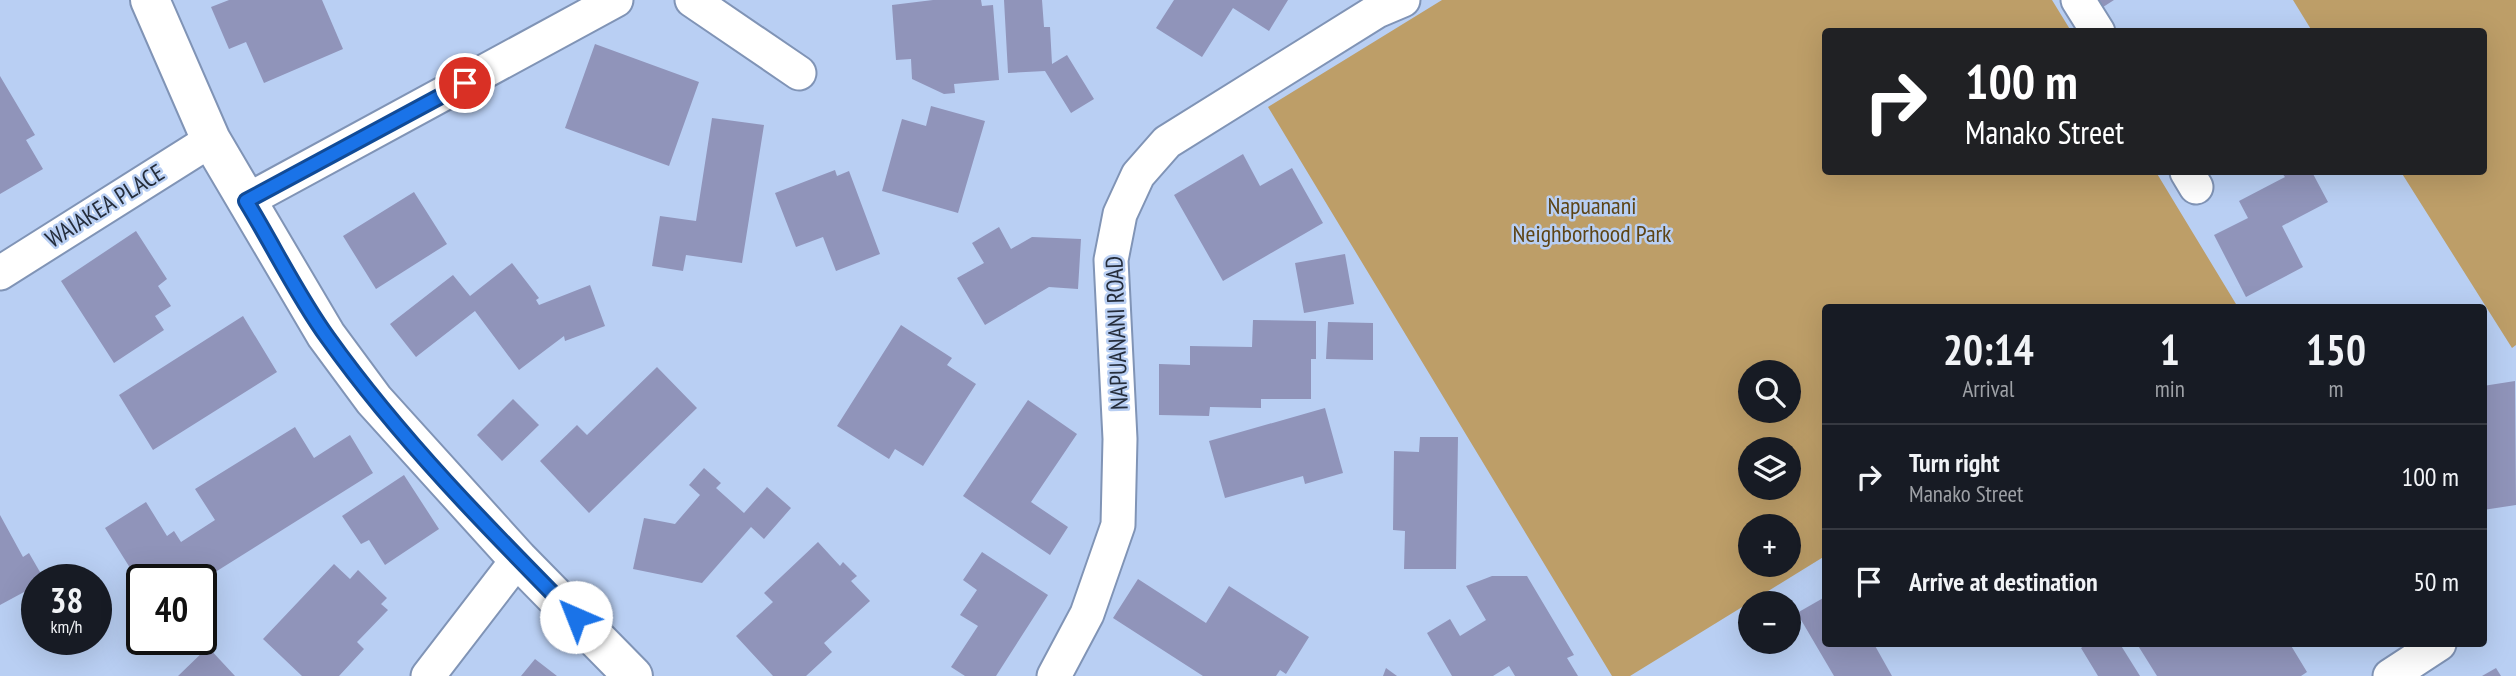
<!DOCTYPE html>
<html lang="en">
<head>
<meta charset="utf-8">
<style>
	:root { --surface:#171b24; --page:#242831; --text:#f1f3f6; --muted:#9ea1a6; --line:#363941 }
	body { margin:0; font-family:"PT Sans Narrow",sans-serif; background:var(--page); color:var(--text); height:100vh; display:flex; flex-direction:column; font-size:26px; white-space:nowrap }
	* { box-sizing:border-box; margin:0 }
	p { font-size:23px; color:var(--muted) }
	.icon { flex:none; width:38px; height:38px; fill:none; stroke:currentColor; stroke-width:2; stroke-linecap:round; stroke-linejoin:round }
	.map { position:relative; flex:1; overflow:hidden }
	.drawer { position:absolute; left:1822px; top:304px; width:665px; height:343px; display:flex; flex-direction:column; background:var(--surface); border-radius:7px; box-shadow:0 7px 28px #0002 }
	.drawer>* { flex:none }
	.banner { position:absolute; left:1822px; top:28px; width:665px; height:147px; border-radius:7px; box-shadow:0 7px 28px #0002; background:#202124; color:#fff; overflow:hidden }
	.buttons { position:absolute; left:1738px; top:360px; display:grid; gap:14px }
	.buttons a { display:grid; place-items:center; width:63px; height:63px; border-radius:50%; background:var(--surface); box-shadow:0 7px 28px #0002; font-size:35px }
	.speed { position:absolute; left:21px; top:564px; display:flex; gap:14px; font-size:35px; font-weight:700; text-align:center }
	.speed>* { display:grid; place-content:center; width:91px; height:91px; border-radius:50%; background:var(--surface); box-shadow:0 7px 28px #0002; line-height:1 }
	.speed small { font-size:18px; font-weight:400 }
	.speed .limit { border:4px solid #111; border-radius:10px; background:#fff; color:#111 }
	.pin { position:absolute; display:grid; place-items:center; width:60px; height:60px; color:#fff; margin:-30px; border:4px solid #fff; border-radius:50%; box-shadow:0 2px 7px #0007 }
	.me { position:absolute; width:77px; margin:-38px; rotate:316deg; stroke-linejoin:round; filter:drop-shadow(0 0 5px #0008) }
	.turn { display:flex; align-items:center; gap:24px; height:147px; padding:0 28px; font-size:32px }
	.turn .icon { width:91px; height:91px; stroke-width:2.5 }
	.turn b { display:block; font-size:49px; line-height:60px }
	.eta { display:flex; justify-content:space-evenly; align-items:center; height:119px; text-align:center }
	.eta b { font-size:42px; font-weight:800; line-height:49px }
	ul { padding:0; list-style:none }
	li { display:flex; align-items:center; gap:21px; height:105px; padding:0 28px; border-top:2px solid var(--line) }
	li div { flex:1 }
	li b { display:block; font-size:26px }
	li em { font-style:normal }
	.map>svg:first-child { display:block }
	.green { fill:#bd9e68; fill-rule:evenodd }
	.building { fill:#9094ba }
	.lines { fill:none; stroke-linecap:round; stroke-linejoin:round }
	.street-casing { stroke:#8094b6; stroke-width:37 }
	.secondary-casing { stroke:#8094b6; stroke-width:42 }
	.street { stroke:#fff; stroke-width:33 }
	.secondary { stroke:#fff; stroke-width:38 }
	.route-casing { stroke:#114b97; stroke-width:18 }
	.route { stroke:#1a73e8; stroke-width:12 }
	.labels { text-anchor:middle; stroke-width:5; stroke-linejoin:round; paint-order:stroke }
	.street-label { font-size:24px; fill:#252d3b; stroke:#b9cff3 }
	.park-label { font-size:24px; fill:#5d4415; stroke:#b9cff3 }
</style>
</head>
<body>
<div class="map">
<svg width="2516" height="676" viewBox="0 0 2516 676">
	<rect width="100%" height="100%" fill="#b9cff3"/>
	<path class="green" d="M1442,0H2052L2071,31L1825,32V172H2156L2236,304L2230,308H1825V556L1630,676H1612L1268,107ZM1750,373H1788V411H1750ZM1750,450H1788V488H1750ZM1750,527H1788V565H1750Z
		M2293,0H2516V345L2512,348L2401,172H2483V32L2312,31Z"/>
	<path class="building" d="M229,0H322L343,49L264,83L246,42L229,49L211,7Z
		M933,0H981L982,6L993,5L999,80L954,84L955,93L944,94L912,79L911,59L896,60L892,5Z
		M1004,0H1042L1044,27H1050L1052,64L1067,55L1094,99L1071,113L1045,71L1008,73Z
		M1174,0H1288L1269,31L1233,8L1202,57L1156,28Z
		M2094,0H2114L2100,9Z
		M595,44L699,82L669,166L565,128Z
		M0,76L35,135L26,140L43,169L0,194Z
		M931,106L985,121L958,213L882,191L902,119L926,126Z
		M712,118L764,125L742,263L686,255L683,271L652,266L660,216L696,221Z
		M1243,154L1260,186L1292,168L1323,223L1223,281L1174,195Z
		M835,170L837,176L849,171L880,254L836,271L823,237L796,247L775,193Z
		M2281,172H2312L2328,202L2282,226L2303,267L2246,297L2214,235L2248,218L2239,201L2285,177Z
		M414,192L447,244L376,289L343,236Z
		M999,227L1011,249L1032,237L1081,239L1078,289L1049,287L985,325L957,278L984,263L972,243Z
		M136,231L167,279L158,286L171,306L155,316L164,330L114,363L61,281Z
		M1345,254L1354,304L1304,313L1295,263Z
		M512,263L539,298L536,300L539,305L590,285L605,326L565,341L564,336L519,370L475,311L416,357L390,324L453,275L470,296Z
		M243,316L277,372L153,450L119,395Z
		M1253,320L1316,321V359H1311V399H1261V408L1210,407L1209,416L1159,415V364L1190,365V346L1252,347Z
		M1328,322L1373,323V360L1326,359Z
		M901,325L952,358L947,365L976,384L923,466L895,449L889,459L837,426Z
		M657,367L697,408L589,513L540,461L577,425L587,435Z
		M2515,381L2516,505L2483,510V386Z
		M513,399L539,425L502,461L477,435Z
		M1028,400L1077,434L1031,502L1068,527L1050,555L963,496Z
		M1325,408L1343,473L1305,484L1303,476L1225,498L1209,441Z
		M295,427L314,458L350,435L373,473L201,581V579H142V587L105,528L146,502L167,536L174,531L181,542L215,520L195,489Z
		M1420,437H1458L1456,569H1404L1405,531L1393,530L1394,451L1419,452Z
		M704,468L721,483L716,488L744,513L767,487L791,508L764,539L751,527L702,583L633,569L644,518L675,524L700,495L689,485Z
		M404,475L439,529L385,565L369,540L361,544L342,516Z
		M0,515L23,557L29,553L44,579H37V585L0,605Z
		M818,542L840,566L843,562L857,576L851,581L870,601L824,643L832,652L806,676H773L736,636L773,602L764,593Z
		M982,552L1048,595L996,676H965L951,667L978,626L960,615L977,590L963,580Z
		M334,564L350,579L358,570L387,598L381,604L388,610L357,642L364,649L339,676H302L263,639Z
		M1492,576H1527L1574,655L1567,658L1578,676H1515L1509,666L1493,676H1452L1427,633L1450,619L1460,636L1486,620L1466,586Z
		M1138,579L1206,623L1229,586L1309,637L1286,674L1280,670L1276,676H1203L1113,618Z
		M1825,597V644H1874L1892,676H1834L1797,613Z
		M2087,644H2120L2140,676H2098L2081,648Z
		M2137,644H2290L2307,672L2301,676H2157Z
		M208,647L235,676H178Z
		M535,659L557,676H521Z
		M1386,668L1397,676H1383Z
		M2496,668L2501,676H2482Z"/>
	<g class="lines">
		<defs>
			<path id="street" d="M692,0L799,73
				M2078,0L2098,32
				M2187,172L2196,187
				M246,201L616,0
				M0,273L211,140
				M428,676L518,559
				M1054,676L1087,614L1118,525L1120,439L1111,260L1120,214L1138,175L1167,142L1377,11L1403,0
				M2390,676L2439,644"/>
			<path id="secondary" d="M150,0L211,140L326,335L374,400L518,559L633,676"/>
		</defs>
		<use href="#street" class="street-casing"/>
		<use href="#secondary" class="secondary-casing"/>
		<use href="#street" class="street"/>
		<use href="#secondary" class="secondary"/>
	</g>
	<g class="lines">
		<defs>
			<path id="route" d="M465,83L246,201C273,245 298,297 328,338C400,439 489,529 576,617"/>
		</defs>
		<use href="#route" class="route-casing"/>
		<use href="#route" class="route"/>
	</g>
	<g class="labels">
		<g class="street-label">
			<text transform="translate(105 206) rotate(-32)" y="8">WAIAKEA PLACE</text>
			<text transform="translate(1117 333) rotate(-92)" y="8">NAPUANANI ROAD</text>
		</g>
		<g class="park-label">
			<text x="1592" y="214">Napuanani<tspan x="1592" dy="28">Neighborhood Park</tspan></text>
		</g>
	</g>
</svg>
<div class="buttons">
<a><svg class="icon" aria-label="search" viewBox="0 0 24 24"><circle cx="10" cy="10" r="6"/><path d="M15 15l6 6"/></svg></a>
<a><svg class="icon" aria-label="layers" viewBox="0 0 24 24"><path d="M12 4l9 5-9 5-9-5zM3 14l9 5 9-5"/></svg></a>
<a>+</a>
<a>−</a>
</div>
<div class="speed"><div>38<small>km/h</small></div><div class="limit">40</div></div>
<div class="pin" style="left:465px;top:83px;background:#d93025"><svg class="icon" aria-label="arrive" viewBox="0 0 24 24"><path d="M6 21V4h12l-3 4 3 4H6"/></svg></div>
<svg class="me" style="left:576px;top:617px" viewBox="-20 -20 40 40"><circle r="19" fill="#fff"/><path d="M0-13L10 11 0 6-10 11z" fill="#1a73e8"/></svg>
<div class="banner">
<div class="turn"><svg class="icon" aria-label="right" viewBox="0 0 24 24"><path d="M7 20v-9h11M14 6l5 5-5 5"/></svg><div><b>100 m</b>Manako Street</div></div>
</div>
<section class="drawer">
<div class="eta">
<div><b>20:14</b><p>Arrival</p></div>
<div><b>1</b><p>min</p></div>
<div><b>150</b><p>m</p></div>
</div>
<ul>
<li><svg class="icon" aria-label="right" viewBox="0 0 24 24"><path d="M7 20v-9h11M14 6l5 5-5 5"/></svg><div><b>Turn right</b><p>Manako Street</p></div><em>100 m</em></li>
<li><svg class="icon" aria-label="arrive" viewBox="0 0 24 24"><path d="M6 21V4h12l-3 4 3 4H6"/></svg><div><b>Arrive at destination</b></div><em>50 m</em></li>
</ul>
</section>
</div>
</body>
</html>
